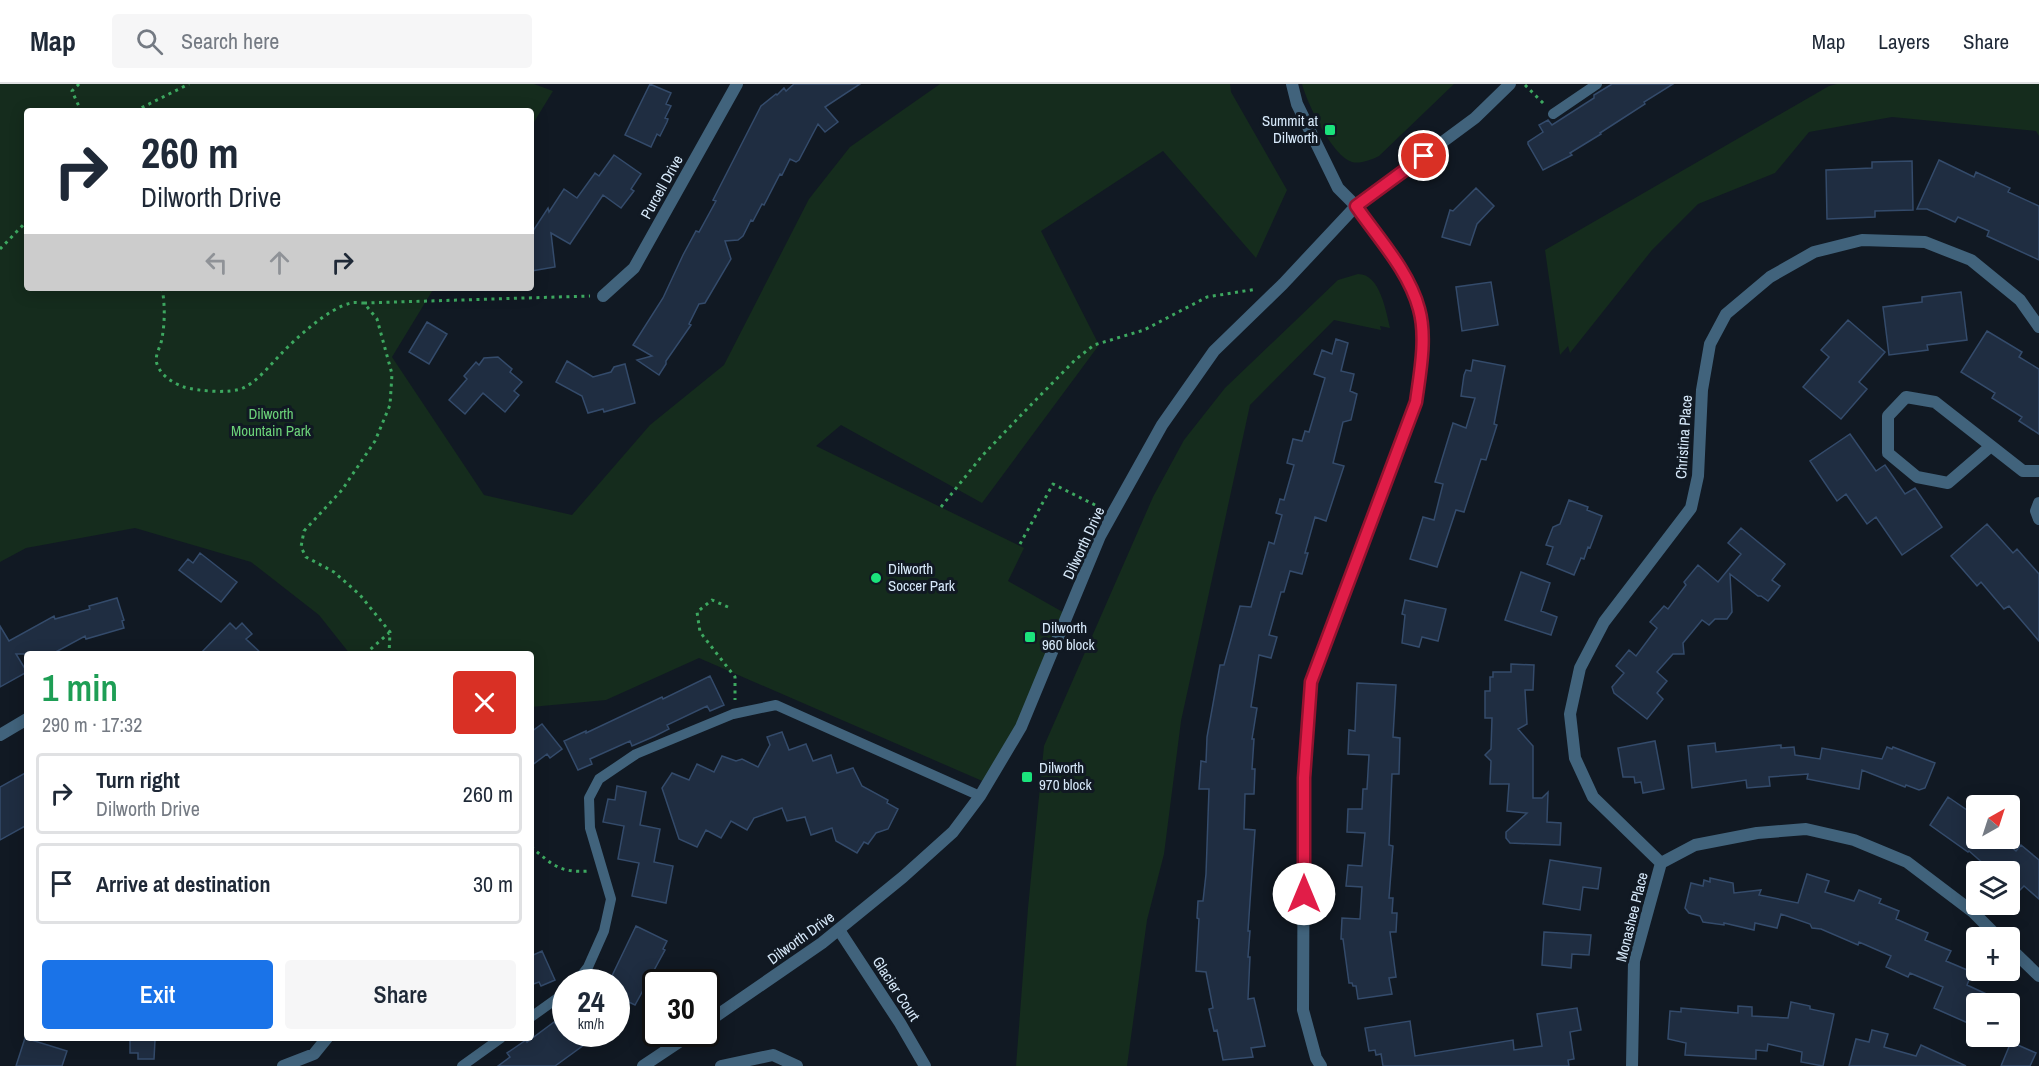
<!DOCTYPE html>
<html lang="en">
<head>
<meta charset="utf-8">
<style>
	:root { --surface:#fff; --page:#f6f6f7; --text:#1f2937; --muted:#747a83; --line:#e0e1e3; --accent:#1a73e8 }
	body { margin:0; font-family:"Archivo Narrow",sans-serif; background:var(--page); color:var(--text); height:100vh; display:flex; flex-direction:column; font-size:22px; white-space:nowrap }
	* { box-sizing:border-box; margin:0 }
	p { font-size:20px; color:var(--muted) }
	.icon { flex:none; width:33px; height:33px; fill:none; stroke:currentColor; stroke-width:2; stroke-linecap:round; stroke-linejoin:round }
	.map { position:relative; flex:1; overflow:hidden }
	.drawer { position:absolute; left:24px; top:567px; width:510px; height:390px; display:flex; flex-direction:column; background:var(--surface); border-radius:6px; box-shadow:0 3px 15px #0003 }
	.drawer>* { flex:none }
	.hud { position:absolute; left:24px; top:24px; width:510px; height:183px; border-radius:6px; box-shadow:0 3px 15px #0003; background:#fff; color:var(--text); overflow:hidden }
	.needle { width:39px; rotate:39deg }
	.buttons { position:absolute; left:1966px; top:711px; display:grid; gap:12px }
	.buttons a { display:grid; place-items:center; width:54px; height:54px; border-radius:6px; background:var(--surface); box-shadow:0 3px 15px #0003; font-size:30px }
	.speed { position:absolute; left:552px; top:885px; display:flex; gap:12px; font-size:30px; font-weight:700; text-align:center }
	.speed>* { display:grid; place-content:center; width:78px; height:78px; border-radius:50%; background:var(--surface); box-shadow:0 3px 15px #0003; line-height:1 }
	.speed small { font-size:15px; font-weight:400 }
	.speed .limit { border:3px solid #111; border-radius:9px; background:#fff; color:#111 }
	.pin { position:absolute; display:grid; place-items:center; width:51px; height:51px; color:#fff; margin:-26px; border:3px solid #fff; border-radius:50%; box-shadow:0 2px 6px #0007 }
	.me { position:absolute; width:66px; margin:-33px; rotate:0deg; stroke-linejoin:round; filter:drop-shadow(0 0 4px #0008) }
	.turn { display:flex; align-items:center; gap:21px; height:126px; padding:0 18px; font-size:27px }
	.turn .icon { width:78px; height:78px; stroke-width:2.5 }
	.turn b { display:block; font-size:42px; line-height:51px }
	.lanes { display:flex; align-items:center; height:57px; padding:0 18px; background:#0003; justify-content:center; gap:30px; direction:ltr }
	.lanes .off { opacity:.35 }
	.round { display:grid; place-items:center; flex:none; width:63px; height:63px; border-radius:6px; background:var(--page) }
	.overview { display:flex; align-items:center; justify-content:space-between; height:102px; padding:0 18px }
	h1 { font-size:36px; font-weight:600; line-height:45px; color:#1e9e55 }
	.button { display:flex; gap:12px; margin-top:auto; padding:12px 18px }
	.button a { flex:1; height:69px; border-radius:6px; background:var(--accent); color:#fff; font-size:24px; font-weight:600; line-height:69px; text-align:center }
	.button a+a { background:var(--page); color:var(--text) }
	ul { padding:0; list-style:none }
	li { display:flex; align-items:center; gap:18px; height:81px; margin:0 12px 9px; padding:0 6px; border:3px solid var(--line); border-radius:6px }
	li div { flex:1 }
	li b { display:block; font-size:22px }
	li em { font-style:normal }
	header { display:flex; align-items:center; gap:36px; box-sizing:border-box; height:84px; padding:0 30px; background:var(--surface); border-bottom:2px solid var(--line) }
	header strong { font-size:28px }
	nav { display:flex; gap:33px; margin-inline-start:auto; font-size:21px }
	.search { width:420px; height:54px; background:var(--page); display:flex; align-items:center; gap:15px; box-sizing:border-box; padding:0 21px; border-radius:6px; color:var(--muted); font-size:22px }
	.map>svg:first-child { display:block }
	.green { fill:#152c1d }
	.building { fill:#1f2d41; stroke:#344b6b; stroke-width:1.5 }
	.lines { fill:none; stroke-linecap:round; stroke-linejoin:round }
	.path { stroke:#3da860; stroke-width:3; stroke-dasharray:3 4.5; stroke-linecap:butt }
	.service { stroke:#41637c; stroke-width:10 }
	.minor { stroke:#41637c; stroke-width:12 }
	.tertiary { stroke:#41637c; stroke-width:12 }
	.route-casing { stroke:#92132f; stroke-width:15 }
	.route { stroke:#e11d48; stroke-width:10 }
	.poi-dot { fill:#1be37c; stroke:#111923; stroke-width:2 }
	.labels { text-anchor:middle; stroke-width:6; stroke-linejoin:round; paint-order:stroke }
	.poi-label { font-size:15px; fill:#d7e9fa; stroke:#111923; text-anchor:start }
	.street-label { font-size:15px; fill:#d7e9fa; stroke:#111923 }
	.park-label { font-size:15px; fill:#6cd279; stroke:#111923 }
</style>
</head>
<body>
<header>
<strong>Map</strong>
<div class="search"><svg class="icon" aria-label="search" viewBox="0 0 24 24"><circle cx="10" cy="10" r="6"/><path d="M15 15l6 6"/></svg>Search here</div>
<nav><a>Map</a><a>Layers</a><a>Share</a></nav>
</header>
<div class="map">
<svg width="2039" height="982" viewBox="0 0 2039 982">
	<rect width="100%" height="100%" fill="#111923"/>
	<path class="green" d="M0,0H534L553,7L531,43V27H27V204H434L392,273L484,411L572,431L650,341L724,281L809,115L850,63L940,0H1230L1231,8L1287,106L1256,174L1163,67L1041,147L1099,261L982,419L841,341L816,362L1024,464L1008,497L1068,531L1008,661L987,699L699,574L606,616L531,623V570H350L319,531L251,478L135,444L26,464L0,478Z
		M1302,0H1454L1379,72C1371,76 1360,80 1352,78C1332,72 1307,19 1302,0Z
		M1837,0H2039V52L2036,47L1892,33L1809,48L1775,89L1698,120L1652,166L1570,269L1568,262L1560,271L1545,166L1829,2Z
		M1358,190C1380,190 1386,227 1390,244L1380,242L1381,246L1334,236L1250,321L1181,637L1164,770L1147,836L1127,982H1016L1028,824L1044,662L1153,413L1184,356L1225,304L1338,196Z"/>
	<path class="building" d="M650,0L671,9L666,20L671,22L665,34L668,35L667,38L660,52L657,50L651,63L625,51Z
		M794,0H860L825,23L838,38L825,48L818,40L799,76L796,78L790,75L782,91L780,90L764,121L762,120L753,137L751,136L743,152L738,156L725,157L731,175L705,219L699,220L689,240L691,241L666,277V280L659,291L637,276L652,272L633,261L663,214L683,171L696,147L699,148L716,117L713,116L761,22L776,10L777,11L784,4L786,7Z
		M1612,0H1673L1644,18L1645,20L1600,49L1601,50L1570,69L1572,71L1543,86L1528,60V58L1543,48L1539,41L1548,36L1552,41L1594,14V11Z
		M614,71L641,90L631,105L634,107L621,124L603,111L570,160L551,149L555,183L531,187V150L548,124L549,128L564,105L577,114L595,89L599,92Z
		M1939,76L1974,93L1976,88L2010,104L2008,108L2039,122V176L1987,152L1989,147L1958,133L1955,138L1927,125H1917Z
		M1912,77L1913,126L1875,127V133L1827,135L1826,86L1872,84V78Z
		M1476,104L1494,122L1477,140L1470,161L1442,153L1450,126L1453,127Z
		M1491,198L1498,241L1462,247L1456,203Z
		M1961,208L1967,256L1927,261L1928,266L1889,271L1883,223L1922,218V213Z
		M1848,236L1885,268L1859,298L1867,305L1841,335L1803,303L1829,273L1821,266Z
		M427,238L447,250L429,280L409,268Z
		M1987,247L2022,268L2019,273L2039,285V350L2019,337L2022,333L1992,314L1995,309L1961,288Z
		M1336,255L1348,259L1341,287L1354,290L1350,307L1357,310L1351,336L1343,338L1333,379L1344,382L1326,437L1315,433L1305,469H1308L1302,490L1290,487L1284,508H1281L1269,551L1277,553L1271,574L1259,571L1251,623L1257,624L1252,655H1254L1252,685H1255L1254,710H1245L1244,745L1255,746L1248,847H1250L1248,873H1250L1248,915L1254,914L1265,962L1251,964L1253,973L1223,976L1217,946L1214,947L1209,925L1213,924L1206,888L1196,887L1199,835L1197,834L1198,817H1203L1206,790L1209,705H1199L1201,677L1206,678L1207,653L1220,581H1224L1240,522L1251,523L1269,458L1274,460L1282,431L1276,429L1280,415L1284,416L1294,381L1287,379L1293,355L1302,357L1305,347L1309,348L1325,294L1314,290L1322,266L1332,270Z
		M498,273L512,285L510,288L522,298L514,307L519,311L505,328L483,309L465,330L449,316L467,295L464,292L476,278L479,281L484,274Z
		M1473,276L1505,282L1494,340L1497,341L1486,376L1481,375L1464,428L1456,426L1437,483L1410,475L1423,433L1434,436L1443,400L1435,398L1453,339L1466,344L1475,314L1461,312L1464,291L1466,286L1471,287Z
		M567,277L593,293L611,288L614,283L625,280L635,319L604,328L603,325L588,329L582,312L556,298Z
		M1850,350L1876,387L1885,381L1905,410L1915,404L1942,443L1902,471L1876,433L1867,440L1846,410L1837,417L1810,377Z
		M1569,416L1588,423L1587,426L1602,432L1590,464L1588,463L1584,475L1581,474L1574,491L1547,480L1553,463L1546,461L1553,443L1560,440Z
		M1987,440L2013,469L2017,465L2039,490V557L2009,522L2004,525L1981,498L1977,502L1951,472Z
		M1741,444L1785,480L1772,496L1780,502L1768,517L1761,512H1758L1730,490L1732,528L1727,535H1715L1709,541L1702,536L1683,559L1684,570H1673L1657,588L1667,597L1657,609L1663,615L1647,635L1614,609L1612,603L1624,589L1616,582L1629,566L1636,572L1657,544L1650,538L1664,522L1668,525L1686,501L1684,498L1698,481L1718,498L1741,470L1728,459Z
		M200,469L237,498L221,518L179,486L188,475L193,479Z
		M1521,488L1550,499L1541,527L1557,533L1551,551L1505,536Z
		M117,514L124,536L122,537L124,544L86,555L85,552L52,570H16L27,588L0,603V542L9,557L54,532L55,535L90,525L89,522Z
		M1405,516L1446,525L1438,557L1422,553L1419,563L1402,559L1405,531L1402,530Z
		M230,539L236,545L242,539L252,550L246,555L262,570H200Z
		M1511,580L1534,581L1533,606H1525L1527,640L1518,645L1533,662V714H1542L1548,708L1547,738L1561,739L1560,761L1510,759L1506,754V748L1527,729L1507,727L1509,700H1490L1491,677L1485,671L1491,665L1492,634H1485V607H1490V593H1493V588H1511Z
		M710,592L724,621L710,627L707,622L667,641L669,645L655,652L632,662L630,657L590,675L592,680L578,686L564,657L586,647V649L662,613L663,615Z
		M1357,599L1396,601L1393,653L1400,654L1399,690H1392L1389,761L1393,762L1389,814H1393L1392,829H1397L1396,848H1390L1396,893L1389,894L1392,910L1358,915L1356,902H1353L1352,899H1349L1343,855H1341L1342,834L1360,835L1362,803L1346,802L1348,781L1362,782L1365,749L1347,748L1348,725H1362L1363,705H1367L1369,671L1348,670L1349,646L1355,647Z
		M542,640L562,665L550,674L547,670L531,682V648Z
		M782,648L789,666L806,660L813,677L831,671L837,689L853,684L862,702L888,716L887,719L898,725L888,745L876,749L868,760L864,758L857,769L836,757L832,744L811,751L805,733L787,737L782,724L754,734L747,746L731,737L721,754L706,746L697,763L679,755L662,704L672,689L689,696L697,680L714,688L722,672L736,677L742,675L758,683L770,661L767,653Z
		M1655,657L1664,705L1643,709L1641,698L1635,699L1634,693H1623L1618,664Z
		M1715,659L1716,668L1781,661V664L1794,663L1795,671L1820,675L1822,664L1882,675L1887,663L1892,665L1893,663L1935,679L1925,704L1919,706L1906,701L1905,703L1862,686L1859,705L1807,695L1808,690L1769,693L1770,702L1747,704L1746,696L1692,704L1688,662Z
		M27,688V741L0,756V703Z
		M617,702L646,708L640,741L660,745L654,778L673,782L666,819L632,812L639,779L618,775L624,742L603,738L608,715L615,716Z
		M1948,713L1977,733V754H2001L2016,767L2021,761L2039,776V815L2024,802L2018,808L2010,800V788H1993L1969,767L1968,768L1930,741Z
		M1550,776L1601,784L1598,805L1583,803L1580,826L1543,820Z
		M1807,790L1829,797L1825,808L1854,817L1859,806L1881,815L1879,819L1899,827L1896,835L1928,849L1925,856L1951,867L1946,877L1972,888L1967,901L2008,920H1977V943L1934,924L1943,903L1910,889L1908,893L1886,883L1891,872L1859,858L1858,861L1821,845L1812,844L1810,840L1781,830L1777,844L1755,839L1754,846L1724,839V841L1703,838L1700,832L1689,829L1685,824L1691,799L1703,802L1704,796L1710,798V794L1733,799L1734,809L1761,806L1759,811L1798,819Z
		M636,842L667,857L663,865L665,866L635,921L616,912V898H609Z
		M1544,848L1591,851L1589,871L1572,870L1571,884L1542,881Z
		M542,867L555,896L541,902L539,898L531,901V872Z
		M1791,918L1810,922V925L1834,930L1823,982L1801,978L1802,968L1768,960L1767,967L1756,966V975L1685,971L1686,959L1668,955L1670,927L1681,928V924L1738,929V922L1752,923V932L1788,934Z
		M1577,924L1581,946L1570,948L1574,975L1568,976L1569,982H1383L1381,970L1376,971L1375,966L1369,967L1365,944L1410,937L1415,972L1513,956L1514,966L1542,962L1537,930Z
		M566,936V950H599L555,982H498L510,973L507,969L526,956L527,958L554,938L557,942Z
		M1872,946L1888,950L1884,963L1916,972L1921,961L1966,982H1849L1856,955L1869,958Z
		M25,954L67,967L62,982H16Z
		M130,954L155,956L154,975H138V969H130Z
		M2011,958L2036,969L2030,982H2001Z"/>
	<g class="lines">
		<path class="path" d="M79,0L72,7L81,27
			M1525,1L1544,20
			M135,27L189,0
			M0,165L27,137
			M162,204C165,220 165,238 162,254C161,263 154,271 157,280C161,292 173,299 184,303C197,307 231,310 243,304C258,297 269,282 281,270C296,254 329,224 351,219C354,218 360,219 364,219L377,235L392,290L390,321L375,357L342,406L304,447L301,463L306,473L334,488L360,511L390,548L389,570
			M364,219L590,212
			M941,423L982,372L1024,328L1075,276L1094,261L1144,246L1207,213L1257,205
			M1020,460L1053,400L1101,424
			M728,523L712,516L697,528L700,548L735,593V616
			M365,570L389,549
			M531,763C553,781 559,789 589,787"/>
		<path class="service" d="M1553,30L1597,0
			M576,898L588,883L604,847L611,815L590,744L589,714L599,695L636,670L733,630L776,621L980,712
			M531,933L566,908
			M462,982L501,954"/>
		<path class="minor" d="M603,212L634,184L737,0
			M1991,362L1948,399L1917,393L1888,369V332L1906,313L1935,318L2023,387H2039
			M2039,419L2036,427L2039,435
			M0,651L27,635
			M1661,779L1593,713L1575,674L1570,630L1580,584L1604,538L1691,424L1698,392L1702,306L1710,260L1726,230L1770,193L1814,168L1862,156L1925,158L1971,176L2020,216L2039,243
			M839,846L900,939L925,982
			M2010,864L2039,892
			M283,982L314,970L327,954
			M721,982L773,971L797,982
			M1321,982L1316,974L1303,926L1304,694L1311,598L1416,318C1420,289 1427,253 1419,225C1409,187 1378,154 1356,122
			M1632,982L1634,877L1661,779L1695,761L1757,749L1806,745L1854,756L1907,778L1973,828L1999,854"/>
		<path class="tertiary" d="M1292,0L1297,20L1338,104L1356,122
			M706,939L822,859L903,793L953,748L980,712L1021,643L1100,452L1162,341L1214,267L1283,200L1356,122L1475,34L1510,0
			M643,982L691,950"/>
	</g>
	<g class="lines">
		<defs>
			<path id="route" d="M1304,810V694L1311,598L1416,318C1420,289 1427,253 1419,225C1409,187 1378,154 1356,122L1424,72"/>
		</defs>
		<use href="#route" class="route-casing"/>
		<use href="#route" class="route"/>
	</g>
	<g class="poi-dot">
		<rect x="1324" y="40" width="12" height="12" rx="3"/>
		<circle cx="876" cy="494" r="6"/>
		<rect x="1024" y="547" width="12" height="12" rx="3"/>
		<rect x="1021" y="687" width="12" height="12" rx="3"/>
	</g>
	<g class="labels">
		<g class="poi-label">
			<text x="1318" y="42" text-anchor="end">Summit at<tspan x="1318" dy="17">Dilworth</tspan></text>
			<text x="888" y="490">Dilworth<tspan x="888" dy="17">Soccer Park</tspan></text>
			<text x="1042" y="549">Dilworth<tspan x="1042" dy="17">960 block</tspan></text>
			<text x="1039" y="689">Dilworth<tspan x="1039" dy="17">970 block</tspan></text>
		</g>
		<g class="street-label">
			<text transform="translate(662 103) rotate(-61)" y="5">Purcell Drive</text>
			<text transform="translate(1684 353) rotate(-86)" y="5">Christina Place</text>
			<text transform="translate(1084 459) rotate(-65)" y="5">Dilworth Drive</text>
			<text transform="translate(1632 833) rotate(-76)" y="5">Monashee Place</text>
			<text transform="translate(801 854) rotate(-36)" y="5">Dilworth Drive</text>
			<text transform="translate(896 905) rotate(57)" y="5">Glacier Court</text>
		</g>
		<g class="park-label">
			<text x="271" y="335">Dilworth<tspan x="271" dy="17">Mountain Park</tspan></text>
		</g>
	</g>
</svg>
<div class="buttons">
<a><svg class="needle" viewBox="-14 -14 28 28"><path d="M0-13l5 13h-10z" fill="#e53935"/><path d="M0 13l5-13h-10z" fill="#747a83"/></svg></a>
<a><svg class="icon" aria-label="layers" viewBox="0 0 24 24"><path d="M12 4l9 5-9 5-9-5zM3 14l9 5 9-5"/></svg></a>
<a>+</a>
<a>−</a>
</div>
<div class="speed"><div>24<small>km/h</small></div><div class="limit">30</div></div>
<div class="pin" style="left:1424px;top:72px;background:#d93025"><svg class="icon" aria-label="arrive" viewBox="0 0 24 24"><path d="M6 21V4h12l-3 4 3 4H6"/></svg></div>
<svg class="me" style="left:1304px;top:810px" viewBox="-20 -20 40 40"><circle r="19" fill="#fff"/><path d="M0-13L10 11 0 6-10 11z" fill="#e11d48"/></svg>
<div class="hud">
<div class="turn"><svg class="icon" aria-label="right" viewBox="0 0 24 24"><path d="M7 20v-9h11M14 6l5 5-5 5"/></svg><div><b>260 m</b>Dilworth Drive</div></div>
<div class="lanes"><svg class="icon off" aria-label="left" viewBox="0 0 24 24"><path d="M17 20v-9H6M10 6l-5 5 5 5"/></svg><svg class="icon off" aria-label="ahead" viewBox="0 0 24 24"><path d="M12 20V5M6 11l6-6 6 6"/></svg><svg class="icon" aria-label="right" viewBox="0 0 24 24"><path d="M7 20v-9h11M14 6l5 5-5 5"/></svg></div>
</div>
<section class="drawer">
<div class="overview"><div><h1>1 min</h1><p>290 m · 17:32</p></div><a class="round" style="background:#d93025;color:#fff"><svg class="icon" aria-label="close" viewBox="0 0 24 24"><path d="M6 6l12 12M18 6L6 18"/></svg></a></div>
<ul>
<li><svg class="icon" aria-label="right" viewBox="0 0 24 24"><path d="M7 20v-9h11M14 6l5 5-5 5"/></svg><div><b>Turn right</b><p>Dilworth Drive</p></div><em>260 m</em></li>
<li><svg class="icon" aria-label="arrive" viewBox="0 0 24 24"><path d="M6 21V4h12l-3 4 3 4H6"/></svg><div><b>Arrive at destination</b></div><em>30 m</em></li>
</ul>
<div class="button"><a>Exit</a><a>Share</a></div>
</section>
</div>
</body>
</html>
